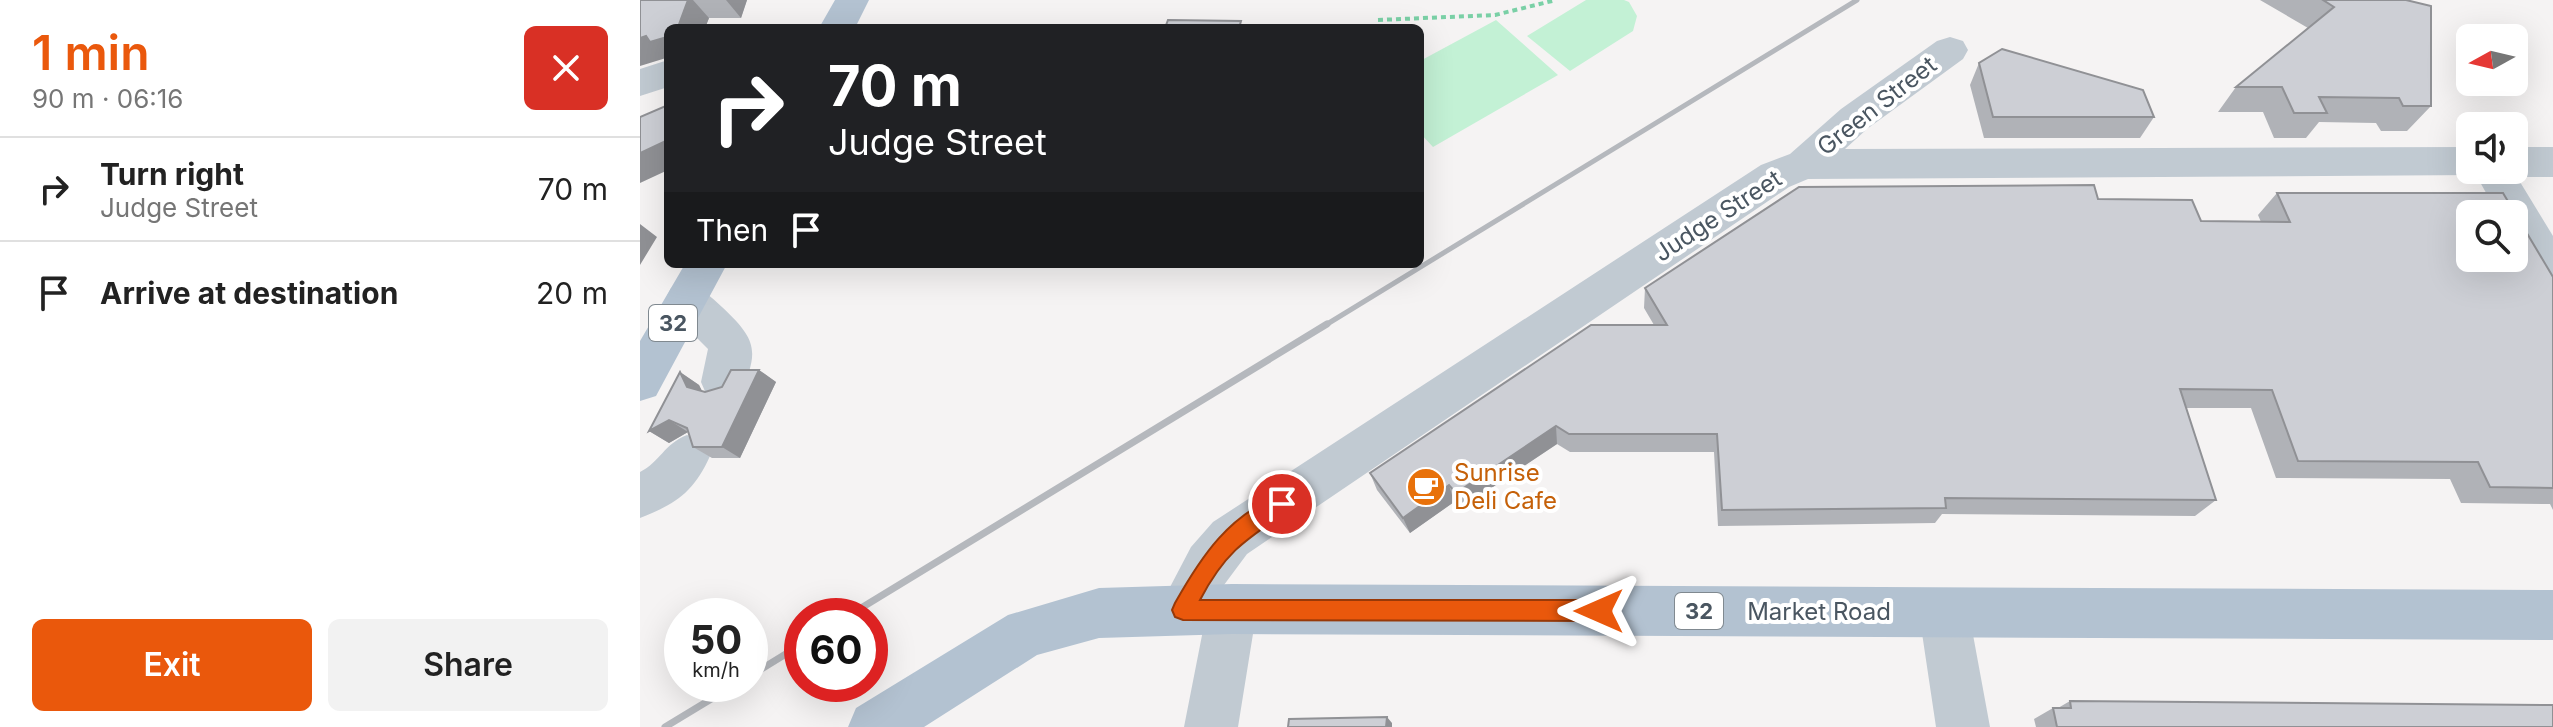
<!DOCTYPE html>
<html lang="en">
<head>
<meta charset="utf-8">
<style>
	:root { --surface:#fff; --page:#f2f2f2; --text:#222; --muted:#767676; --line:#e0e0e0; --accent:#ea580c }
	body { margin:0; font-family:Inter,sans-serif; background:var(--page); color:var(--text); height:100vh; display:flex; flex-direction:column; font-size:30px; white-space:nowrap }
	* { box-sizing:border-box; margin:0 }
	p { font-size:26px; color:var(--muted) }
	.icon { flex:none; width:44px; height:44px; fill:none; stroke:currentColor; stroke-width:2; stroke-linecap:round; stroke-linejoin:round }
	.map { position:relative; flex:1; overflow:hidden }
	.panel { display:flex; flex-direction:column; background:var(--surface); width:640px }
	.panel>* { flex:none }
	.guide { position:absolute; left:24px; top:24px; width:760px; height:244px; border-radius:12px; box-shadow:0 8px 32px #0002; background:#202124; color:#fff; overflow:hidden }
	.needle { width:52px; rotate:262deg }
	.tools { position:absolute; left:1816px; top:24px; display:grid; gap:16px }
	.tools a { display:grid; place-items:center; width:72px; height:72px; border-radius:12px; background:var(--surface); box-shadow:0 8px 32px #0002; font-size:40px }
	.speed { position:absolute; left:24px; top:598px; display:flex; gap:16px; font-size:40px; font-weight:700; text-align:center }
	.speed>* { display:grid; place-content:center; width:104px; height:104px; border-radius:50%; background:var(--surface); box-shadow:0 8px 32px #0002; line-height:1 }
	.speed small { font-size:20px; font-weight:400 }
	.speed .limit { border:12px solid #d22; background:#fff; color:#111 }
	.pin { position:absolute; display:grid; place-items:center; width:68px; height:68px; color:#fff; margin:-34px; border:4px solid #fff; border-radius:50%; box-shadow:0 2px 8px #0007 }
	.me { position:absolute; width:88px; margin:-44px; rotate:270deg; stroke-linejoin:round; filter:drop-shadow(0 0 6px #0008) }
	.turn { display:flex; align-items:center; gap:28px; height:168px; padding:0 32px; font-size:36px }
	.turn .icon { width:104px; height:104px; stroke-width:2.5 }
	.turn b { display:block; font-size:56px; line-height:68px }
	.then { display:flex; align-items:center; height:76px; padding:0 32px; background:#0003; gap:16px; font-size:30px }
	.round { display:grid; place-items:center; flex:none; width:84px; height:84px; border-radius:12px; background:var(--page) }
	.summary { display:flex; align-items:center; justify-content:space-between; height:136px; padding:0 32px }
	h1 { font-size:48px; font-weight:600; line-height:60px; color:var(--accent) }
	.action { display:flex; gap:16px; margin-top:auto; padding:16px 32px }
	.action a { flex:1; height:92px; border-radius:12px; background:var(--accent); color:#fff; font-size:32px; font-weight:600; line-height:92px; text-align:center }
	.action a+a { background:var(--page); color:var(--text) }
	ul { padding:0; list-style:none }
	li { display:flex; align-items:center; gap:24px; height:104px; padding:0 32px; border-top:2px solid var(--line) }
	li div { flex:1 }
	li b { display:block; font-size:30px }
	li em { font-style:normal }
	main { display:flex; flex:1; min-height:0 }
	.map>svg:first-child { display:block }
	.green { fill:#c3f1d5 }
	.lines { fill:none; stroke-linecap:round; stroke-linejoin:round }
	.path { stroke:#7ad0a6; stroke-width:4; stroke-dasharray:5 4; stroke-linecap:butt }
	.minor { fill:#c1cad2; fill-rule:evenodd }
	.major { fill:#b3c2d1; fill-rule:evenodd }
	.rail-far1 { stroke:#b5b8bd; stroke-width:5 }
	.rail { stroke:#b5b8bd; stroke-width:7 }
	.wall { fill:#b0b2b7 }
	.shaded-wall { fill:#909195 }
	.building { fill:#cdcfd5; stroke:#909195; stroke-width:2; fill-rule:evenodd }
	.route { fill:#ea580c; stroke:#983908; stroke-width:2 }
	.labels { text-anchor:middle; stroke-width:8; stroke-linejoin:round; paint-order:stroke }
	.shield { fill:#fff; stroke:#808990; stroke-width:2 }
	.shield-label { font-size:22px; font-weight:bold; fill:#4a5661 }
	.street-label { font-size:24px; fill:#4a5661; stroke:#fff }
	.food-label { font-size:24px; fill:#c56008; stroke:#fff; text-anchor:start }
</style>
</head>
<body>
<main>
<section class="panel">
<div class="summary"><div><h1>1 min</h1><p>90 m · 06:16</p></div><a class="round" style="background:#d93025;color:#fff"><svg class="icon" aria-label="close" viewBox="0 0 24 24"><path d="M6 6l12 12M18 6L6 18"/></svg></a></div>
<ul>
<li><svg class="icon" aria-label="right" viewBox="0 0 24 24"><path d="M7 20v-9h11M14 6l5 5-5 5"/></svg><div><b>Turn right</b><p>Judge Street</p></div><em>70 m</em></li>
<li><svg class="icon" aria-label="arrive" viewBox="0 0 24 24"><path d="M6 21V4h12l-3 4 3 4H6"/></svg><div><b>Arrive at destination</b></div><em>20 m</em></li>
</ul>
<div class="action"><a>Exit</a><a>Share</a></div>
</section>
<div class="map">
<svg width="1913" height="727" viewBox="0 0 1913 727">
	<rect width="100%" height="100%" fill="#f5f3f3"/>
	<path class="green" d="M946,0H984L989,2L997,16L993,31L930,71L887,36Z
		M856,20L918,75L793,147L780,133V61Z"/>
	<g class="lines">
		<path class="path" d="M738,20L855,15L916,0"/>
		<path class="minor" d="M1310,37L1323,41L1328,50L1323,59L1227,129L1205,149L1830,147V170H1874V147H1913V177H1877L1913,236V290L1898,285L1874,242V214H1858L1836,175L1168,179L1149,187L607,554L581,589L592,584L610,592L617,609L598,727H544L565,620L561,627L543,635L525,627L518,610L551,547L573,522L1121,165L1150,154L1201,109L1297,41Z
			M28,60V87L0,96V69Z
			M46,283C62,288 70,296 82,307C117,340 120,351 99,396L83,401L67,396L61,382L68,349L31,312L25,300L31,288Z
			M47,435L63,441L70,456C54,492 36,504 0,518V472C20,462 24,444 47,435Z
			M1304,588L1322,596L1329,613L1350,727H1296L1279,613L1286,596Z"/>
		<path class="major" d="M195,0H229L215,28H179Z
			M45,264H87L16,396L0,401V341Z
			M592,584L1913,590V640L592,634L459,638L397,655L284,727H208L216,708L368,615L459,588Z"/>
		<path class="rail-far1" d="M684,326L1217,0"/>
		<path class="rail" d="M208,616L687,324
			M110,676L162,644
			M25,727L96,684"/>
	</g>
	<path class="wall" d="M0,0H107L101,18H69L65,28H28V60Z
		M1620,0H1766L1791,106L1767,131H1741L1736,123L1679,122L1666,138H1634L1623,112H1578L1596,87L1668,28Z
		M1339,63L1514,117L1500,138H1344L1330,85Z
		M1637,193L1913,277V510L1910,504L1821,503L1810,479L1636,478L1611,408H1546L1576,500L1555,516L1302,514L1295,523L1078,526L1074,452H930L917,444L820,509L814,502L770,533L737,490L730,473L1014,325L1004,308L1005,288L1458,199L1561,221L1621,222L1618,215Z
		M119,370L136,382L100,458H72L53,447L48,432L29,443L9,431L40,372L59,385L62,391L65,392L82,387Z
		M1430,701L1913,727H1396L1394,719L1413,708H1418Z"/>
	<path class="shaded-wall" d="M48,0H53L69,18L65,28H34Z
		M86,0H107L101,18Z
		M28,30V60L26,58L0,66V38Z
		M28,140V170L0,183V153Z
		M0,224L17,237L0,265Z
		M119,370L136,382L100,458L82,447Z
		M40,372L59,385L66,399L47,387Z
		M29,420L48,432L29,443L9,431Z
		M916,426L917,444L820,509L816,493Z
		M809,485L814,502L770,533L763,518Z
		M747,717L752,723V727H746Z"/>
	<path class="building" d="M0,0H48L38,27L28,28L27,37L10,42L6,36L0,38Z
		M1683,0H1766L1791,6V106H1763L1759,98L1679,97L1687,113H1654L1642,87H1596L1694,7Z
		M528,20L601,21L599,28H525Z
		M1362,49L1503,90L1514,117H1353L1339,63Z
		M28,105V140L0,153V117Z
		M1454,185L1458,199L1552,200L1561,221L1650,222L1637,193H1863L1913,277V488L1850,487L1838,462L1658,461L1632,390L1540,389L1576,500L1305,498L1306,508L1082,510L1077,434H929L916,426L816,493L809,485L763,518L730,473L951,325H1027L1005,288L1159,187ZM1830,214H1874V258H1830Z
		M91,370H119L82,447H53L47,428L29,420L9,431L40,372L47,387L65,392L82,387Z
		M1430,701L1913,705V727H1417L1413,708H1431Z
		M747,717L746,727H648L649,719Z"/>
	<path class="route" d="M642,494L649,497L652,504L649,510C605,540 585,552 560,600H959L967,603L970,611L967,618L959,621L543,620L535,617L532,610L535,603C562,555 589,515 642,494Z"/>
	<defs>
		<symbol id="cafe-disc" viewBox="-11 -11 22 22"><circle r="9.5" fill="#e8710a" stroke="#fff"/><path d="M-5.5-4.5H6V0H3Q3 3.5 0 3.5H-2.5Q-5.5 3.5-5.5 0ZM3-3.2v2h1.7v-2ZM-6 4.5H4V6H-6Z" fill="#fff"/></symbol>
	</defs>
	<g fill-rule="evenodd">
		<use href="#cafe-disc" x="764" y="465" width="44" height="44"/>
	</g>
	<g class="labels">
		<g class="shield">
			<rect x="9" y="305" width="48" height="36" rx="6"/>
			<rect x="1035" y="593" width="48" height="36" rx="6"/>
		</g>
		<g class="shield-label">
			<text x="33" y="331">32</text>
			<text x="1059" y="619">32</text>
		</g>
		<g class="street-label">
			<text transform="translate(1237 106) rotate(-38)" y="8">Green Street</text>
			<text transform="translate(1078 216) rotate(-33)" y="8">Judge Street</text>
			<text x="1179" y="620">Market Road</text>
		</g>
		<g class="food-label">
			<text x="814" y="481">Sunrise<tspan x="814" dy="28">Deli Cafe</tspan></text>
		</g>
	</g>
</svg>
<div class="tools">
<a><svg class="needle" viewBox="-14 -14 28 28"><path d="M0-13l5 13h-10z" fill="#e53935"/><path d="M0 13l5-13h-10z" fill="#767676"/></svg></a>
<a><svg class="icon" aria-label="sound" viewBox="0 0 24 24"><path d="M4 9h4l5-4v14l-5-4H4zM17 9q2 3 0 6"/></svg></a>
<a><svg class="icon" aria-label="search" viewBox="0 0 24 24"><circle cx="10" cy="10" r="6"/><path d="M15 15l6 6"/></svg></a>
</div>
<div class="speed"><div>50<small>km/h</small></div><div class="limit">60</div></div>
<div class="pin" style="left:642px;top:504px;background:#d93025"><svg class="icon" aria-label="arrive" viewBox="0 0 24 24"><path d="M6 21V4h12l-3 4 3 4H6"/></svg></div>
<svg class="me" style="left:959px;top:611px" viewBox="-20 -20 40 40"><path d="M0-17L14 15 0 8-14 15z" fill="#ea580c" stroke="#fff" stroke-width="4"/></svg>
<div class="guide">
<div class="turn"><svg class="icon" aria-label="right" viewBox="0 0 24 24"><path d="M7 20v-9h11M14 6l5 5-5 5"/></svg><div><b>70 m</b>Judge Street</div></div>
<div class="then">Then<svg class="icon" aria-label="arrive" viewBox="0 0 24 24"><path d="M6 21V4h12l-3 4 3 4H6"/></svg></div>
</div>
</div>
</main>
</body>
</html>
